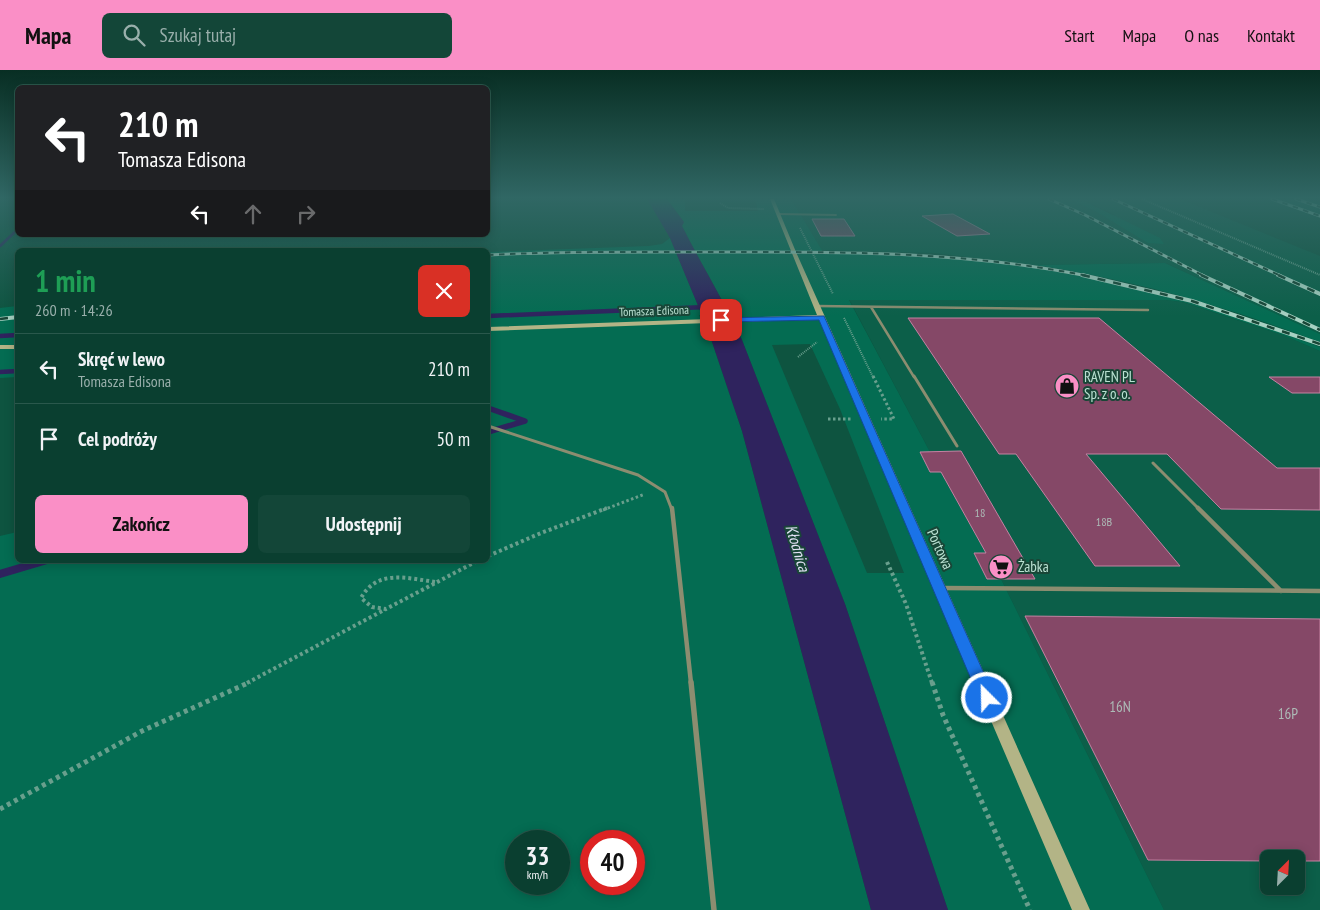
<!DOCTYPE html>
<html lang="pl">
<head>
<meta charset="utf-8">
<style>
	:root { --surface:#0a3f30; --page:#134638; --text:#f1f3f6; --muted:#99afab; --line:#2a584c; --accent:#fa8fc6 }
	body { margin:0; font-family:"PT Sans Narrow",sans-serif; background:var(--page); color:var(--text); height:100vh; display:flex; flex-direction:column; font-size:19px; white-space:nowrap }
	* { box-sizing:border-box; margin:0 }
	p { font-size:16px; color:var(--muted) }
	.icon { flex:none; width:28px; height:28px; fill:none; stroke:currentColor; stroke-width:2; stroke-linecap:round; stroke-linejoin:round }
	.map { position:relative; flex:1; overflow:hidden }
	.drawer { position:absolute; left:15px; top:178px; width:475px; height:315px; display:flex; flex-direction:column; background:var(--surface); border-radius:8px; box-shadow:0 2px 12px #0003,0 0 0 1px var(--line) }
	.drawer>* { flex:none }
	.hud { position:absolute; left:15px; top:15px; width:475px; height:152px; border-radius:8px; box-shadow:0 2px 12px #0003,0 0 0 1px var(--line); background:#202124; color:#fff; overflow:hidden }
	.needle { width:32px; rotate:24deg }
	.buttons { position:absolute; left:1260px; top:780px; display:grid; gap:10px }
	.buttons a { display:grid; place-items:center; width:45px; height:45px; border-radius:8px; background:var(--surface); box-shadow:0 2px 12px #0003,0 0 0 1px var(--line); font-size:25px }
	.speed { position:absolute; left:505px; top:760px; display:flex; gap:10px; font-size:25px; font-weight:700; text-align:center }
	.speed>* { display:grid; place-content:center; width:65px; height:65px; border-radius:50%; background:var(--surface); box-shadow:0 2px 12px #0003,0 0 0 1px var(--line); line-height:1 }
	.speed small { font-size:12px; font-weight:400 }
	.speed .limit { border:8px solid #d22; background:#fff; color:#111 }
	.pin { position:absolute; display:grid; place-items:center; width:42px; height:42px; color:#fff; margin:-21px; border-radius:10px; box-shadow:0 2px 8px #0006 }
	.me { position:absolute; width:55px; margin:-28px; rotate:337deg; stroke-linejoin:round; filter:drop-shadow(0 0 4px #0008) }
	.turn { display:flex; align-items:center; gap:18px; height:105px; padding:0 20px; font-size:22px }
	.turn .icon { width:65px; height:65px; stroke-width:2.5 }
	.turn b { display:block; font-size:35px; line-height:42px }
	.lanes { display:flex; align-items:center; height:48px; padding:0 20px; background:#0003; justify-content:center; gap:25px; direction:ltr }
	.lanes .off { opacity:.35 }
	.round { display:grid; place-items:center; flex:none; width:52px; height:52px; border-radius:8px; background:var(--page) }
	.head { display:flex; align-items:center; justify-content:space-between; height:85px; padding:0 20px }
	h1 { font-size:30px; font-weight:700; line-height:38px; color:#1e9e55 }
	.cta { display:flex; gap:10px; margin-top:auto; padding:10px 20px }
	.cta a { flex:1; height:58px; border-radius:8px; background:var(--accent); color:#111; font-size:20px; font-weight:700; line-height:58px; text-align:center }
	.cta a+a { background:var(--page); color:var(--text) }
	ul { padding:0; list-style:none }
	li { display:flex; align-items:center; gap:15px; height:70px; padding:0 20px; border-top:1px solid var(--line) }
	li div { flex:1 }
	li b { display:block; font-size:19px }
	li em { font-style:normal }
	header { display:flex; align-items:center; gap:30px; box-sizing:border-box; height:70px; padding:0 25px; background:var(--accent); color:#111 }
	header strong { font-size:24px }
	nav { display:flex; gap:28px; margin-inline-start:auto; font-size:18px }
	.search { width:350px; height:45px; background:var(--page); display:flex; align-items:center; gap:12px; box-sizing:border-box; padding:0 18px; border-radius:8px; color:var(--muted); font-size:19px }
	.map>svg:first-child { display:block }
	.built { fill:#0c5f49; fill-rule:evenodd }
	.green { fill:#046c52; fill-rule:evenodd }
	.water { fill:#2f235e }
	.pier { fill:#0e5440 }
	.lines { fill:none; stroke-linecap:round; stroke-linejoin:round }
	.stream-far3 { stroke:#2f235e; stroke-width:3 }
	.stream-far2 { stroke:#2f235e; stroke-width:4.5 }
	.stream-far1 { stroke:#2f235e; stroke-width:5.5 }
	.stream { stroke:#2f235e; stroke-width:8 }
	.building { fill:#854867; stroke:#c582a3 }
	.path-far3 { stroke:#699f8d; stroke-width:2; stroke-dasharray:1 1; stroke-linecap:butt }
	.path-far2 { stroke:#699f8d; stroke-width:3; stroke-dasharray:2.5 2.5; stroke-linecap:butt }
	.path-far1 { stroke:#699f8d; stroke-width:4; stroke-dasharray:3 3; stroke-linecap:butt }
	.path { stroke:#699f8d; stroke-width:5; stroke-dasharray:4 4; stroke-linecap:butt }
	.lane-far4 { stroke:#8c8d70; stroke-width:2 }
	.lane-far3 { stroke:#8c8d70; stroke-width:2.5 }
	.lane-far2 { stroke:#8c8d70; stroke-width:3 }
	.lane-far1 { stroke:#8c8d70; stroke-width:4.5 }
	.lane { stroke:#8c8d70; stroke-width:5.5 }
	.secondary { fill:#b3b486; fill-rule:evenodd }
	.rail-far1-casing { stroke:#a7d1c2; stroke-width:3 }
	.rail-casing { stroke:#a7d1c2; stroke-width:4 }
	.rail-far1 { stroke:#194637; stroke-width:2; stroke-dasharray:5.5; stroke-linecap:butt }
	.rail { stroke:#194637; stroke-width:2.5; stroke-dasharray:8; stroke-linecap:butt }
	.route { fill:#1a73e8; stroke:#114b97 }
	.labels { text-anchor:middle; stroke-width:4; stroke-linejoin:round; paint-order:stroke }
	.far-street-label { font-size:12px; fill:#bae1d2; stroke:#194637 }
	.number-label { font-size:12px; fill:#adbbb7 }
	.poi-label { font-size:15px; fill:#bae1d2; stroke:#194637; text-anchor:start }
	.street-label { font-size:15px; fill:#bae1d2; stroke:#194637 }
	.near-number-label { font-size:15px; fill:#adbbb7 }
	.water-label { font-size:16px; font-style:italic; fill:#e2e1f5; stroke:#194637 }
</style>
</head>
<body>
<header>
<strong>Mapa</strong>
<div class="search"><svg class="icon" aria-label="search" viewBox="0 0 24 24"><circle cx="10" cy="10" r="6"/><path d="M15 15l6 6"/></svg>Szukaj tutaj</div>
<nav><a>Start</a><a>Mapa</a><a>O nas</a><a>Kontakt</a></nav>
</header>
<div class="map">
<svg width="1320" height="840" viewBox="0 0 1320 840">
	<rect width="100%" height="100%" fill="#0e5440"/>
	<path class="built" d="M791,129H1069L1097,142L1115,145L1080,129H1180L1320,186V264L1165,193L1034,195L934,183L821,180Z
		M1267,129H1309L1320,132V147Z
		M1182,226L1299,264L1320,272V277L1255,253L1187,231Z
		M849,229L1166,230L1182,232L1283,265L1320,281V840H1164L1001,509H987L974,483L986,482L942,403L930,402L920,381L930,382ZM1269,789H1296V816H1269Z"/>
	<path class="green" d="M667,129H685V141H758L755,129H791L823,182C871,183 919,184 967,189C1089,201 1207,233 1320,277V281L1283,265L1183,232L1166,230H849L930,382H920L930,402H941L986,483H974L987,508L1001,509L1164,840H948L845,534L742,270C724,231 701,194 682,156L684,152ZM810,274L840,339L904,503H867L772,275Z
		M1069,129H1080L1160,168L1164,174L1148,173L1097,142Z
		M670,168L707,257L742,361L871,840H0V466L17,462L18,490H488V182L649,176L662,174ZM516,771H559V814H516ZM591,771H634V814H591Z
		M1165,193L1320,264V272C1227,237 1132,209 1034,195Z
		M17,236V307L0,308V238Z"/>
	<path class="water" d="M647,129H667L684,152L682,156C701,194 724,231 742,270L845,534L948,840H871L742,361L707,257L689,214L670,168Z"/>
	<path class="pier" d="M733,244L738,255L703,256L699,245Z"/>
	<g class="lines">
		<path class="stream-far3" d="M0,176L18,159"/>
		<path class="stream-far2" d="M488,246L706,237
			M0,266L18,265
			M0,302L18,301"/>
		<path class="stream-far1" d="M488,338L525,351L488,362"/>
		<path class="stream" d="M0,504L47,490"/>
	</g>
	<path class="building" d="M953,144L990,164L957,166L922,146Z
		M812,149H844L855,166H821Z
		M908,248H1099L1277,398H1320V440L1221,439L1167,384H1086L1180,496H1095L1016,384H999Z
		M1269,307H1320V323H1292Z
		M961,381L1035,509H987L974,483H986L941,402H930L920,382Z
		M1025,546L1320,549V791H1296V789H1269V791L1148,790Z"/>
	<g class="lines">
		<path class="path-far3" d="M1142,129L1320,205
			M720,133L728,138L764,139
			M800,158L833,224
			M844,248L873,307
			M798,287L817,272"/>
		<path class="path-far2" d="M873,306L894,349H881
			M828,349H852
			M603,440L645,424"/>
		<path class="path-far1" d="M488,486L541,463L607,438
			M887,492L906,534L932,613
			M435,512C407,508 377,499 361,528L372,537L386,539L479,490
			M247,613L386,539"/>
		<path class="path" d="M932,612L943,645L1030,840
			M0,739L142,661L250,612"/>
		<path class="lane-far4" d="M779,144L836,145"/>
		<path class="lane-far3" d="M817,236L1148,240
			M871,237L914,307"/>
		<path class="lane-far2" d="M914,306L957,376
			M488,356L638,405L665,422L672,440
			M1153,393L1200,440"/>
		<path class="lane-far1" d="M672,438L691,613
			M1198,438L1281,521
			M941,518L1320,521"/>
		<path class="lane" d="M691,612L714,840"/>
		<path class="secondary" d="M770,129H774L796,182L1090,840H1072L819,249L488,261V257L817,245Z
			M0,275H18V279H0Z"/>
		<defs>
			<path id="rail-far1" d="M1049,129L1085,145L1204,206
				M1113,129L1281,206
				M1272,129L1320,146
				M1296,129L1320,137
				M488,185C565,181 642,182 719,182C846,182 962,181 1088,206"/>
			<path id="rail" d="M1082,205L1192,231L1320,274
				M1201,205L1320,260
				M1278,205L1320,224
				M0,249L18,247"/>
		</defs>
		<use href="#rail-far1" class="rail-far1-casing"/>
		<use href="#rail" class="rail-casing"/>
		<use href="#rail-far1" class="rail-far1"/>
		<use href="#rail" class="rail"/>
	</g>
	<linearGradient id="sky" x2="0" y2="1"><stop stop-color="#082e23"/><stop offset="0.52" stop-color="#306764"/><stop offset="1" stop-color="#306764" stop-opacity="0"/></linearGradient>
	<rect width="1320" height="246" fill="url(#sky)"/>
	<path class="route" d="M824,246L995,628L992,633L987,635L981,633L979,628L819,250L721,252L717,250L721,248Z"/>
	<defs>
		<symbol id="shop-disc" viewBox="-11 -11 22 22"><circle r="9.5" fill="#fa8fc6" stroke="#194637"/><path d="M-5-2.5h2.3a2.7 3.5 0 0 1 5.4 0H5L5.5 6h-11ZM-1.5-2.5h3a1.5 2.3 0 0 0-3 0Z" fill="#111"/></symbol>
		<symbol id="supermarket-disc" viewBox="-11 -11 22 22"><circle r="9.5" fill="#fa8fc6" stroke="#194637"/><path d="M-6-5.5h2.5l.6 2H6L4.5 2H-2.5L-4.4-4H-6ZM-1.5 3.2a1.3 1.3 0 1 0 .1 0ZM3 3.2a1.3 1.3 0 1 0 .1 0Z" fill="#111"/></symbol>
	</defs>
	<g fill-rule="evenodd">
		<use href="#shop-disc" x="1053" y="302" width="28" height="28"/>
		<use href="#supermarket-disc" x="987" y="483" width="28" height="28"/>
	</g>
	<g class="labels">
		<g class="far-street-label">
			<text transform="translate(654 241) rotate(-2)" y="4">Tomasza Edisona</text>
		</g>
		<g class="number-label">
			<text x="980" y="447">18</text>
			<text x="1104" y="456">18B</text>
		</g>
		<g class="poi-label">
			<text x="1084" y="312">RAVEN PL<tspan x="1084" dy="17">Sp. z o. o.</tspan></text>
			<text x="1018" y="502">Żabka</text>
		</g>
		<g class="street-label">
			<text transform="translate(940 479) rotate(66)" y="5">Portowa</text>
		</g>
		<g class="near-number-label">
			<text x="1120" y="642">16N</text>
			<text x="1288" y="649">16P</text>
		</g>
		<g class="water-label">
			<text transform="translate(798 478) rotate(73)" y="6">Kłodnica</text>
		</g>
	</g>
</svg>
<div class="buttons">
<a><svg class="needle" viewBox="-14 -14 28 28"><path d="M0-13l5 13h-10z" fill="#e53935"/><path d="M0 13l5-13h-10z" fill="#99afab"/></svg></a>
</div>
<div class="speed"><div>33<small>km/h</small></div><div class="limit">40</div></div>
<div class="pin" style="left:721px;top:250px;background:#d93025"><svg class="icon" aria-label="arrive" viewBox="0 0 24 24"><path d="M6 21V4h12l-3 4 3 4H6"/></svg></div>
<svg class="me" style="left:987px;top:628px" viewBox="-20 -20 40 40"><circle r="17" fill="#1a73e8" stroke="#fff" stroke-width="3"/><path d="M0-11L8 9 0 5-8 9z" fill="#fff"/></svg>
<div class="hud">
<div class="turn"><svg class="icon" aria-label="left" viewBox="0 0 24 24"><path d="M17 20v-9H6M10 6l-5 5 5 5"/></svg><div><b>210 m</b>Tomasza Edisona</div></div>
<div class="lanes"><svg class="icon" aria-label="left" viewBox="0 0 24 24"><path d="M17 20v-9H6M10 6l-5 5 5 5"/></svg><svg class="icon off" aria-label="ahead" viewBox="0 0 24 24"><path d="M12 20V5M6 11l6-6 6 6"/></svg><svg class="icon off" aria-label="right" viewBox="0 0 24 24"><path d="M7 20v-9h11M14 6l5 5-5 5"/></svg></div>
</div>
<section class="drawer">
<div class="head"><div><h1>1 min</h1><p>260 m · 14:26</p></div><a class="round" style="background:#d93025;color:#fff"><svg class="icon" aria-label="close" viewBox="0 0 24 24"><path d="M6 6l12 12M18 6L6 18"/></svg></a></div>
<ul>
<li><svg class="icon" aria-label="left" viewBox="0 0 24 24"><path d="M17 20v-9H6M10 6l-5 5 5 5"/></svg><div><b>Skręć w lewo</b><p>Tomasza Edisona</p></div><em>210 m</em></li>
<li><svg class="icon" aria-label="arrive" viewBox="0 0 24 24"><path d="M6 21V4h12l-3 4 3 4H6"/></svg><div><b>Cel podróży</b></div><em>50 m</em></li>
</ul>
<div class="cta"><a>Zakończ</a><a>Udostępnij</a></div>
</section>
</div>
</body>
</html>
